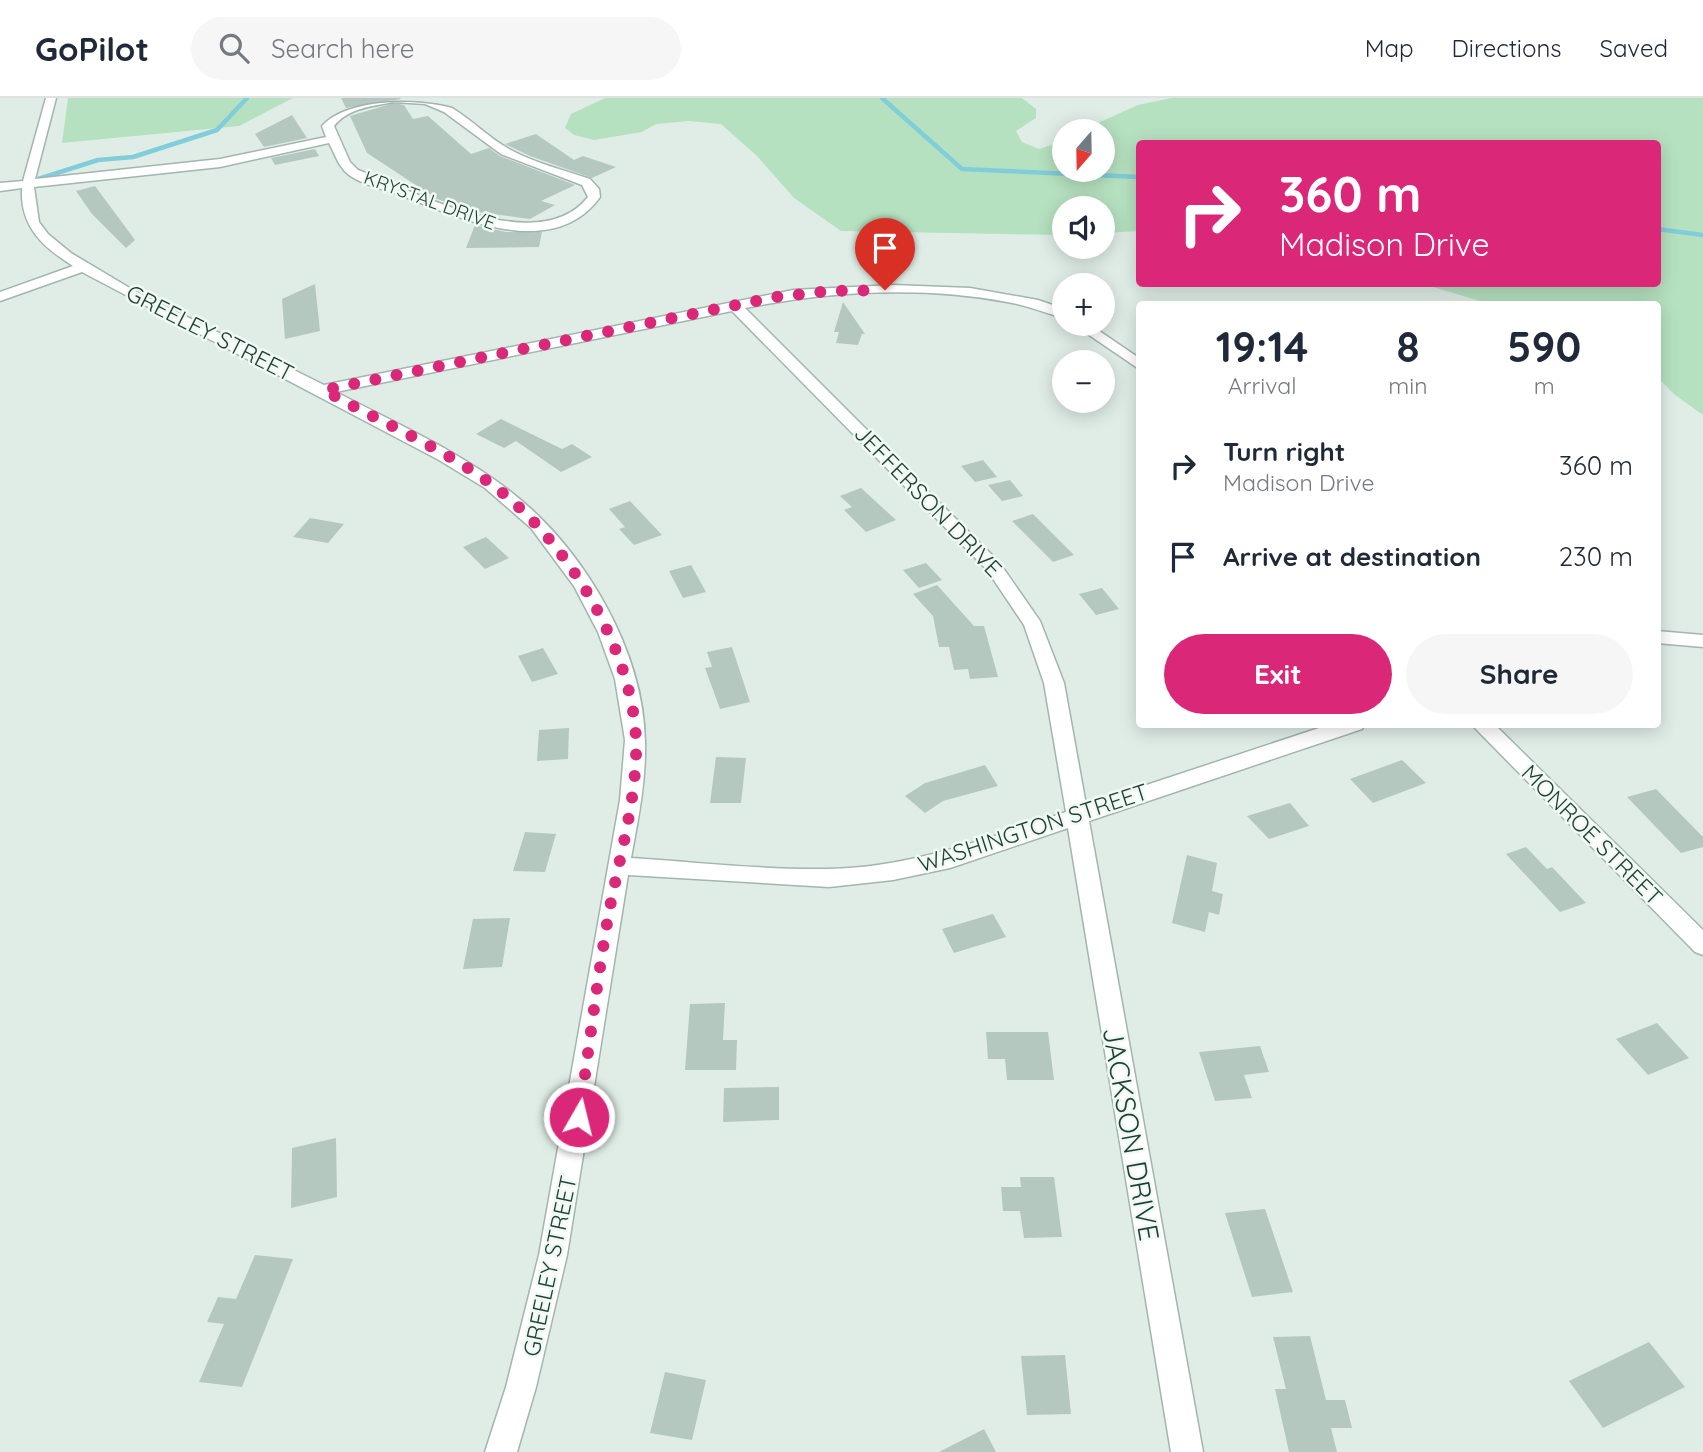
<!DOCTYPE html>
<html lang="en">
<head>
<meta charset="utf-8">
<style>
	:root { --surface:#fff; --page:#f6f6f7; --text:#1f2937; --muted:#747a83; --line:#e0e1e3; --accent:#db2777 }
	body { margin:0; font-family:Quicksand,sans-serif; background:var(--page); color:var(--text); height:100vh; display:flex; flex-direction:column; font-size:26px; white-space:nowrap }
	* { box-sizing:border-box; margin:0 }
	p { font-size:23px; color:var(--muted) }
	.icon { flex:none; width:38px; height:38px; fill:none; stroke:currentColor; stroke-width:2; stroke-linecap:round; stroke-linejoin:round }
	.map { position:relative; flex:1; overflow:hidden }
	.details { position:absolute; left:1136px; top:203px; width:525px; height:427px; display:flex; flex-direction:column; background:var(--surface); border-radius:7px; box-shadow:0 4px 18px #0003 }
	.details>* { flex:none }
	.guide { position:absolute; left:1136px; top:42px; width:525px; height:147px; border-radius:7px; box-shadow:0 4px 18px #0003; background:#db2777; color:#fff; overflow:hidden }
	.needle { width:46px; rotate:200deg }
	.tools { position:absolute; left:1052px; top:21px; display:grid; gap:14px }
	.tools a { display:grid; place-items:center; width:63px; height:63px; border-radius:50%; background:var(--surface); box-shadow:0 4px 18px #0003; font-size:35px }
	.pin { position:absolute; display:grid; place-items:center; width:60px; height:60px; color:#fff; margin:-72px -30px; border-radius:50% 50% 50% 0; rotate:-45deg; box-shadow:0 0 7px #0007 }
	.pin .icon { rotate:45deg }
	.me { position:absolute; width:77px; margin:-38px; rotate:8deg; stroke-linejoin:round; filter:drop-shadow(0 0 5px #0008) }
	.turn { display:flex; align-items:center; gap:24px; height:147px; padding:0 28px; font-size:32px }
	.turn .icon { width:91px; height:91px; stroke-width:2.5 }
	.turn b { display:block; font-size:49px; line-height:60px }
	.eta { display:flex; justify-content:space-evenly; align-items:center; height:119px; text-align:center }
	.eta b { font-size:42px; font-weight:700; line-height:49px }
	.primary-button { display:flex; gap:14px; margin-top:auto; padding:14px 28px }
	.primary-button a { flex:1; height:80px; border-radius:42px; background:var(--accent); color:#fff; font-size:28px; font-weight:700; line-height:80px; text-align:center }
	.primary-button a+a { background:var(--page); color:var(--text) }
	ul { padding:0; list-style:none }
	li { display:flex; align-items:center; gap:21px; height:91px; padding:0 28px }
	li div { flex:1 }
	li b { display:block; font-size:26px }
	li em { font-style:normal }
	header { display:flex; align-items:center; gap:42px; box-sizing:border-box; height:98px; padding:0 35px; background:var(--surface); border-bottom:2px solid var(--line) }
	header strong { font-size:33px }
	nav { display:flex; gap:38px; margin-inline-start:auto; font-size:24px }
	.search { width:490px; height:63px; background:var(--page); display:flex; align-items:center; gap:18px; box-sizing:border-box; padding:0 24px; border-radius:38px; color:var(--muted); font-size:26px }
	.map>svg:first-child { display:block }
	.green { fill:#b6e1c0 }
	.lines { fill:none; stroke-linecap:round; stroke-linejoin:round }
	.stream { stroke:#81cdd9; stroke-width:4.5 }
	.building { fill:#b5c8bf }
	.minor-casing { stroke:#a2b5ae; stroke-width:3 }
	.minor { fill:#fff; fill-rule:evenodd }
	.route { stroke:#db2777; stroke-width:12; stroke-dasharray:0 21.6 }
	.labels { text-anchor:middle; stroke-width:5; stroke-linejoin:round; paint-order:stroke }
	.far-street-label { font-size:19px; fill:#1e3f35; stroke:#f0f9f4 }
	.street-label { font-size:23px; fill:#1e3f35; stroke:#f0f9f4 }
	.near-street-label { font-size:28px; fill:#1e3f35; stroke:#f0f9f4 }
</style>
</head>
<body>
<header>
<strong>GoPilot</strong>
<div class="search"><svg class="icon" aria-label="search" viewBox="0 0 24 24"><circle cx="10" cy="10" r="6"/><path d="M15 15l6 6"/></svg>Search here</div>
<nav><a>Map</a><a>Directions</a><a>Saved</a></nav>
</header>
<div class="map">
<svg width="1703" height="1354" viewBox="0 0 1703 1354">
	<rect width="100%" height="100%" fill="#e0ede7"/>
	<path class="green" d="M68,0H293L239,28L62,45Z
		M605,0H1022L1036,11V20L1016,33L1022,44L1039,51L1064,43V72H1102V33H1080L1138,7L1171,0H1703V317L1675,297L1657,279V206H1490L1423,186H1657V46H1139V133L1103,135L1102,110H1064V137L841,133L794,100L757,58L721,26L689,23L656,26L642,34L594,42L574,37L565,30L571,16Z"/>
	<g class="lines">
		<path class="stream" d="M882,0L962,71L1139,79
			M35,82L98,62L133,59L217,32L247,0
			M1657,131L1703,137"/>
	</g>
	<path class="building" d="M341,0H400L401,1L346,10Z
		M394,5L404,7L413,21L428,18L471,56L489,50L500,58L575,87L541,103L555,107L530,121L477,114L437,101L367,55L350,18Z
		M292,17L307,40L264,49L255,36Z
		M536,36L574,62L583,58L616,69L592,80L530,58L505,46Z
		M315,51L319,58L275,67L271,60Z
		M95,88L135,142L126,150L92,116L76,93Z
		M475,127L506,134H542L539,149L466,150Z
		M315,186L320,233L285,241L282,201Z
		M843,204L865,236H862L858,247L836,245L839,234H834Z
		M501,321L562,351L572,346L592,359L561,374L516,343L504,350L476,336Z
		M983,362L997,379L975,384L961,368Z
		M1010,382L1023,398L1002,403L988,387Z
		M861,390L896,422L866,434L844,412L852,409L840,398Z
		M630,403L662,437L634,447L619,431L625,429L609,411Z
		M1033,416L1074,457L1053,464L1012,423Z
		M310,420L344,426L328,445L293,439Z
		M486,439L509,460L485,471L463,449Z
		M926,465L942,482L919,490L903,472Z
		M691,467L706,494L683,500L669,473Z
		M937,487L974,528H984L998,579L970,581L968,571L954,572L949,549H939L933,518L913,496Z
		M1102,490L1119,511L1096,517L1079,496Z
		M732,549L750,604L720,611L705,570L712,569L707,554Z
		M543,550L558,576L532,584L518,558Z
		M569,630L568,661L537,663L539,632Z
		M716,659L746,660L741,705H710Z
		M1402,662L1426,685L1373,705L1350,681Z
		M985,667L998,688L943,703L925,715L905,698L925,685Z
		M1656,691L1703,739V749L1681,755L1627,699Z
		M1290,705L1309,728L1269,741L1247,718Z
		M525,734L556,736L545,774L513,773Z
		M1526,749L1547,771L1552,769L1586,805L1560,814L1506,756Z
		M1187,757L1217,765L1212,793L1223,796L1219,817L1209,814L1205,834L1172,825Z
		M993,816L1006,839L954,855L942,831Z
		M510,820L502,869L463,871L473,821Z
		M725,905L723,942H737L736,972H685L690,906Z
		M1657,925L1689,960L1648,977L1616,941Z
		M986,934H1048L1054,982H1007L1005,961H988Z
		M1260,948L1269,974L1244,977L1252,1000L1215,1003L1199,954Z
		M779,989V1022L723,1024L724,990Z
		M336,1040L337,1099L291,1110L292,1050Z
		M1020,1079H1054L1062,1139L1024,1140L1020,1113H1003L1001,1089H1021Z
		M1265,1111L1293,1194L1252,1199L1225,1115Z
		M255,1157L293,1161L242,1289L199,1284L224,1226L207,1224L218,1199L236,1201Z
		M1310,1238L1326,1302H1345L1352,1330H1331L1337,1354H1289L1275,1291H1286L1273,1239Z
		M1649,1244L1685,1289L1603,1330L1569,1283Z
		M1065,1257L1071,1316L1027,1317L1021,1258Z
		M665,1274L706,1282L692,1342L650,1335Z
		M984,1331L996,1354H939Z"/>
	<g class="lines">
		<defs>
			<path id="minor" d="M46,0H56L35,81L220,61L326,39L322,28C347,0 417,0 452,10C472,22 489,40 509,51C534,65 564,72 590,81L599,91L600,99C554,163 462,121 405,99C388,92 364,88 349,77C339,70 335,56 329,45L220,69L34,89L39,124L48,136L71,155L133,192L324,287L793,192L893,187L970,190L1038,202L1064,211V220C1045,215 1027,207 1007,204C923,188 829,193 745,210L999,464L1040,523L1064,585L1086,707L1331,626H1365L1362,631L1089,723L1203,1354H1171L1068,730L950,770L893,782L829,789L628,777L567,1157L536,1289L517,1354H485L506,1289L539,1157L620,702L625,642L615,581L598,534L574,488L531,430L485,390L439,362L82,174L0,203V194L73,168C43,149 20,129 22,90L0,93V85L23,83ZM394,4L425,6L444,14L501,56L582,87L588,99C539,161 416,94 358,72L350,64L334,28C348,10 373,8 394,4ZM732,213L987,472L1024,527L1044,585L1066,714C989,740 910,770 828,771C763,772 696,764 631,760C638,722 646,684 645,644C644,552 583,450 511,394C459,353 395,325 336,294Z
				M1073,226H1089L1139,260V271Z
				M1657,533L1703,537V549L1657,545Z
				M1471,626H1494L1703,832V857L1695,854Z"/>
		</defs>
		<use href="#minor" class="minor-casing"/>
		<use href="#minor" class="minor"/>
	</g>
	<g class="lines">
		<path class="route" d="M579,1019C589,951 597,882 609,814C619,762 634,711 636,658C640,563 572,449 499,392C447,351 381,325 324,292L775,199L830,193L885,192"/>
	</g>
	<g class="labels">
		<g class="far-street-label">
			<text transform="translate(430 102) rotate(20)" y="7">KRYSTAL DRIVE</text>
		</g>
		<g class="street-label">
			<text transform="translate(210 235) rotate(27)" y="8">GREELEY STREET</text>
			<text transform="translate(928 403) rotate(46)" y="8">JEFFERSON DRIVE</text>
			<text transform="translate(1033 730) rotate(-18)" y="8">WASHINGTON STREET</text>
			<text transform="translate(1592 737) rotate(45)" y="8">MONROE STREET</text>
			<text transform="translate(550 1168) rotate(-78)" y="8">GREELEY STREET</text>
		</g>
		<g class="near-street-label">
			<text transform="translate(1131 1036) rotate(80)" y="10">JACKSON DRIVE</text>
		</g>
	</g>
</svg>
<div class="tools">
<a><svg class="needle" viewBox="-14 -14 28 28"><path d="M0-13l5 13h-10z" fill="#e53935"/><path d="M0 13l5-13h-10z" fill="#747a83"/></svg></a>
<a><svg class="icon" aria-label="sound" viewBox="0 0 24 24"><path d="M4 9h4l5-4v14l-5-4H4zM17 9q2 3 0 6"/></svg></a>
<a>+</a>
<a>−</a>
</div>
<div class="pin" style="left:885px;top:192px;background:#d93025"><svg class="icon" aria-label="arrive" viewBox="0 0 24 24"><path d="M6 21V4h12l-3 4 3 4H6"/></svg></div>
<svg class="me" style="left:579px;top:1019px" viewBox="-20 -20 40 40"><circle r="17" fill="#db2777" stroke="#fff" stroke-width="3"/><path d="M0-11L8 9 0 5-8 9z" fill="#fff"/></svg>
<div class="guide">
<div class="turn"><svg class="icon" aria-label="right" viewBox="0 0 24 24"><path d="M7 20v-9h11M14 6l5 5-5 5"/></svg><div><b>360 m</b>Madison Drive</div></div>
</div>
<section class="details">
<div class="eta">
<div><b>19:14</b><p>Arrival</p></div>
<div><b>8</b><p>min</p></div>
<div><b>590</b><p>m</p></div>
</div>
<ul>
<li><svg class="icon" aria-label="right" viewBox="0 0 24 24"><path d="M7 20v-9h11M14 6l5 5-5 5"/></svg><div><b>Turn right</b><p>Madison Drive</p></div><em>360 m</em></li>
<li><svg class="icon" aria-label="arrive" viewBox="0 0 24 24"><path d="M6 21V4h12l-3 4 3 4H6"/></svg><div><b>Arrive at destination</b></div><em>230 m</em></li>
</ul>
<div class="primary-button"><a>Exit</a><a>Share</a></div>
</section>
</div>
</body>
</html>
